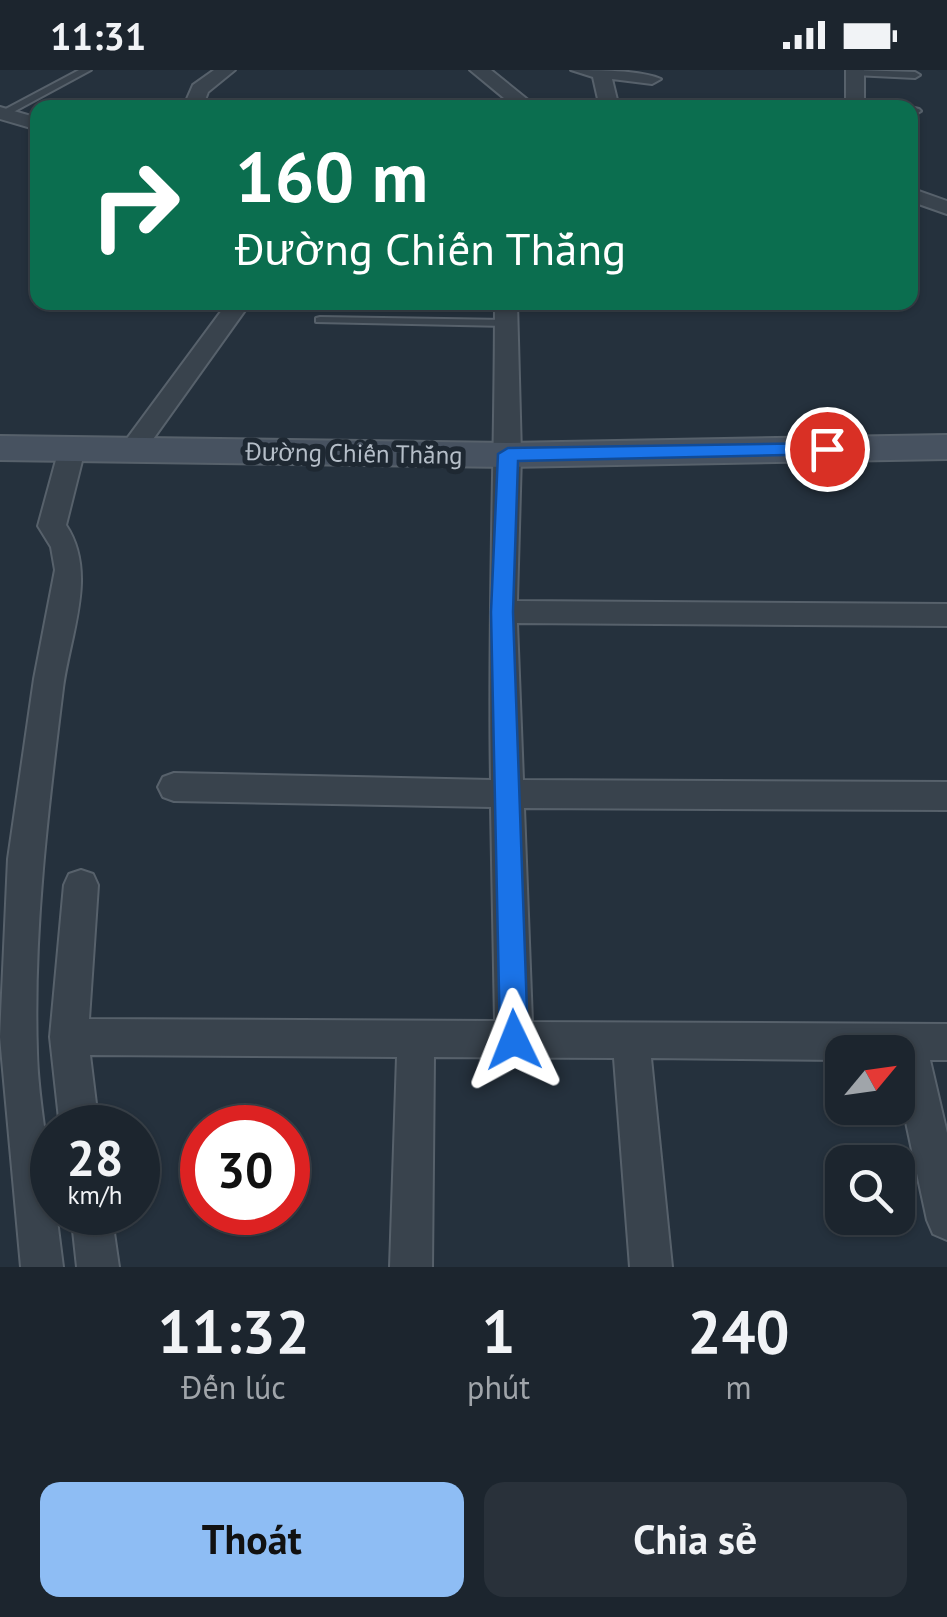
<!DOCTYPE html>
<html lang="vi">
<head>
<meta charset="utf-8">
<style>
	:root { --surface:#1c252e; --page:#29313a; --text:#f1f3f6; --muted:#a0a5aa; --line:#3a424a; --accent:#8ebdf4 }
	body { margin:0; font-family:"PT Sans",sans-serif; background:var(--page); color:var(--text); height:100vh; display:flex; flex-direction:column; font-size:38px; white-space:nowrap }
	* { box-sizing:border-box; margin:0 }
	p { font-size:32px; color:var(--muted) }
	.icon { flex:none; width:55px; height:55px; fill:none; stroke:currentColor; stroke-width:2; stroke-linecap:round; stroke-linejoin:round }
	.map { position:relative; height:1197px; overflow:hidden }
	.sheet { display:flex; flex-direction:column; background:var(--surface); flex:1 }
	.sheet>* { flex:none }
	.guide { position:absolute; left:30px; top:30px; width:888px; height:210px; border-radius:20px; box-shadow:0 2px 8px #0004,0 0 0 2px var(--line); background:#0b6e4f; color:#fff; overflow:hidden }
	.needle { width:65px; rotate:61deg }
	.tools { position:absolute; left:825px; top:965px; display:grid; gap:20px }
	.tools a { display:grid; place-items:center; width:90px; height:90px; border-radius:20px; background:var(--surface); box-shadow:0 2px 8px #0004,0 0 0 2px var(--line); font-size:50px }
	.speed { position:absolute; left:30px; top:1035px; display:flex; gap:20px; font-size:50px; font-weight:700; text-align:center }
	.speed>* { display:grid; place-content:center; width:130px; height:130px; border-radius:50%; background:var(--surface); box-shadow:0 2px 8px #0004,0 0 0 2px var(--line); line-height:1 }
	.speed small { font-size:25px; font-weight:400 }
	.speed .limit { border:15px solid #d22; background:#fff; color:#111 }
	.pin { position:absolute; display:grid; place-items:center; width:85px; height:85px; color:#fff; margin:-42px; border:5px solid #fff; border-radius:50%; box-shadow:0 2px 10px #0007 }
	.me { position:absolute; width:110px; margin:-55px; rotate:358deg; stroke-linejoin:round; filter:drop-shadow(0 0 8px #0008) }
	.turn { display:flex; align-items:center; gap:35px; height:210px; padding:0 40px; font-size:45px }
	.turn .icon { width:130px; height:130px; stroke-width:2.5 }
	.turn b { display:block; font-size:70px; line-height:85px }
	.eta { display:flex; justify-content:space-evenly; align-items:center; height:170px; text-align:center }
	.eta b { font-size:60px; font-weight:700; line-height:70px }
	.action { display:flex; gap:20px; margin-top:auto; padding:20px 40px }
	.action a { flex:1; height:115px; border-radius:20px; background:var(--accent); color:#111; font-size:40px; font-weight:700; line-height:115px; text-align:center }
	.action a+a { background:var(--page); color:var(--text) }
	.status { display:flex; justify-content:space-between; align-items:center; height:70px; padding:0 50px; background:var(--surface); direction:ltr }
	.status svg { height:28px; fill:currentColor }
	.map>svg:first-child { display:block }
	.lines { fill:none; stroke-linecap:round; stroke-linejoin:round }
	.service-casing { stroke:#57616b; stroke-width:4 }
	.minor-casing { stroke:#57616b; stroke-width:4 }
	.secondary-casing { stroke:#57616b; stroke-width:4 }
	.service { fill:#39434d; fill-rule:evenodd }
	.minor { fill:#39434d; fill-rule:evenodd }
	.secondary { fill:#475260; fill-rule:evenodd }
	.route { fill:#1a73e8; stroke:#114b97; stroke-width:2.5 }
	.labels { text-anchor:middle; stroke-width:10; stroke-linejoin:round; paint-order:stroke }
	.street-label { font-size:25px; fill:#b5bec8; stroke:#1e2832 }
</style>
</head>
<body>
<div class="status"><b>11:31</b><svg viewBox="0 0 49 12"><path d="M0 12V9h3v3zM5 12V6h3v6zM10 12V3h3v9zM15 12V0h3v12zM26 1h20v11H26zM47 4h2v5h-2z"/></svg></div>
<div class="map">
<svg width="947" height="1197" viewBox="0 0 947 1197">
	<rect width="100%" height="100%" fill="#25313d"/>
	<g class="lines">
		<defs>
			<path id="service" d="M79,0H91L6,46H0V42Z
				M857,0L915,2L920,5L915,8L854,5L852,3Z
				M857,29L894,35L898,38H874L854,34L852,32Z
				M294,32H300L302,34L299,38H290Z
				M910,37L919,39L921,41L916,44L910,43Z
				M320,247L507,250L513,253L507,256L316,252V248Z"/>
			<path id="minor" d="M214,0H235L208,22L202,38H183L193,15Z
				M470,0H491L538,38H516Z
				M571,0C597,0 640,0 661,9L652,14L612,9L619,38H600L593,7Z
				M846,0H864V38H846Z
				M0,37L38,48V60L0,49Z
				M910,118L947,131V144L910,131Z
				M228,232H251L141,386H123L119,380L123,374Z
				M495,232H517L521,385L517,531L947,534V556L517,553L523,710L947,712V740L524,738L532,952L947,954V990H930L947,1063V1170L933,1164L927,1150L898,1015V982H842V990L651,988L672,1197H630L614,988L434,987L432,1197H390L397,987L90,985L99,1058H60L50,967L64,815L69,804L81,800L93,804L98,815L89,949L495,951L491,737L174,731L163,727L158,717L163,707L174,703L491,710C488,551 495,392 495,232Z
				M72,370L85,379L66,455C98,503 70,564 63,618C48,739 33,861 37,983C38,1036 52,1089 52,1142H56L63,1197H21L0,967L8,789L34,609L55,500L51,477L38,456L59,379Z
				M71,1142H111L119,1197H77Z"/>
			<path id="secondary" d="M947,365V389L508,397L0,390V366L508,373Z"/>
		</defs>
		<use href="#service" class="service-casing"/>
		<use href="#minor" class="minor-casing"/>
		<use href="#secondary" class="secondary-casing"/>
		<use href="#service" class="service"/>
		<use href="#minor" class="minor"/>
		<use href="#secondary" class="secondary"/>
	</g>
	<path class="route" d="M827,373L834,375V384L518,391L513,542L528,970L524,979L514,983L504,979L500,970L491,542L498,384L508,378Z"/>
	<g class="labels">
		<g class="street-label">
			<text transform="translate(354 383) rotate(1)" y="9">Đường Chiến Thắng</text>
		</g>
	</g>
</svg>
<div class="tools">
<a><svg class="needle" viewBox="-14 -14 28 28"><path d="M0-13l5 13h-10z" fill="#e53935"/><path d="M0 13l5-13h-10z" fill="#a0a5aa"/></svg></a>
<a><svg class="icon" aria-label="search" viewBox="0 0 24 24"><circle cx="10" cy="10" r="6"/><path d="M15 15l6 6"/></svg></a>
</div>
<div class="speed"><div>28<small>km/h</small></div><div class="limit">30</div></div>
<div class="pin" style="left:827px;top:379px;background:#d93025"><svg class="icon" aria-label="arrive" viewBox="0 0 24 24"><path d="M6 21V4h12l-3 4 3 4H6"/></svg></div>
<svg class="me" style="left:514px;top:970px" viewBox="-20 -20 40 40"><path d="M0-17L14 15 0 8-14 15z" fill="#1a73e8" stroke="#fff" stroke-width="4"/></svg>
<div class="guide">
<div class="turn"><svg class="icon" aria-label="right" viewBox="0 0 24 24"><path d="M7 20v-9h11M14 6l5 5-5 5"/></svg><div><b>160 m</b>Đường Chiến Thắng</div></div>
</div>
</div>
<section class="sheet">
<div class="eta">
<div><b>11:32</b><p>Đến lúc</p></div>
<div><b>1</b><p>phút</p></div>
<div><b>240</b><p>m</p></div>
</div>
<div class="action"><a>Thoát</a><a>Chia sẻ</a></div>
</section>
</body>
</html>
